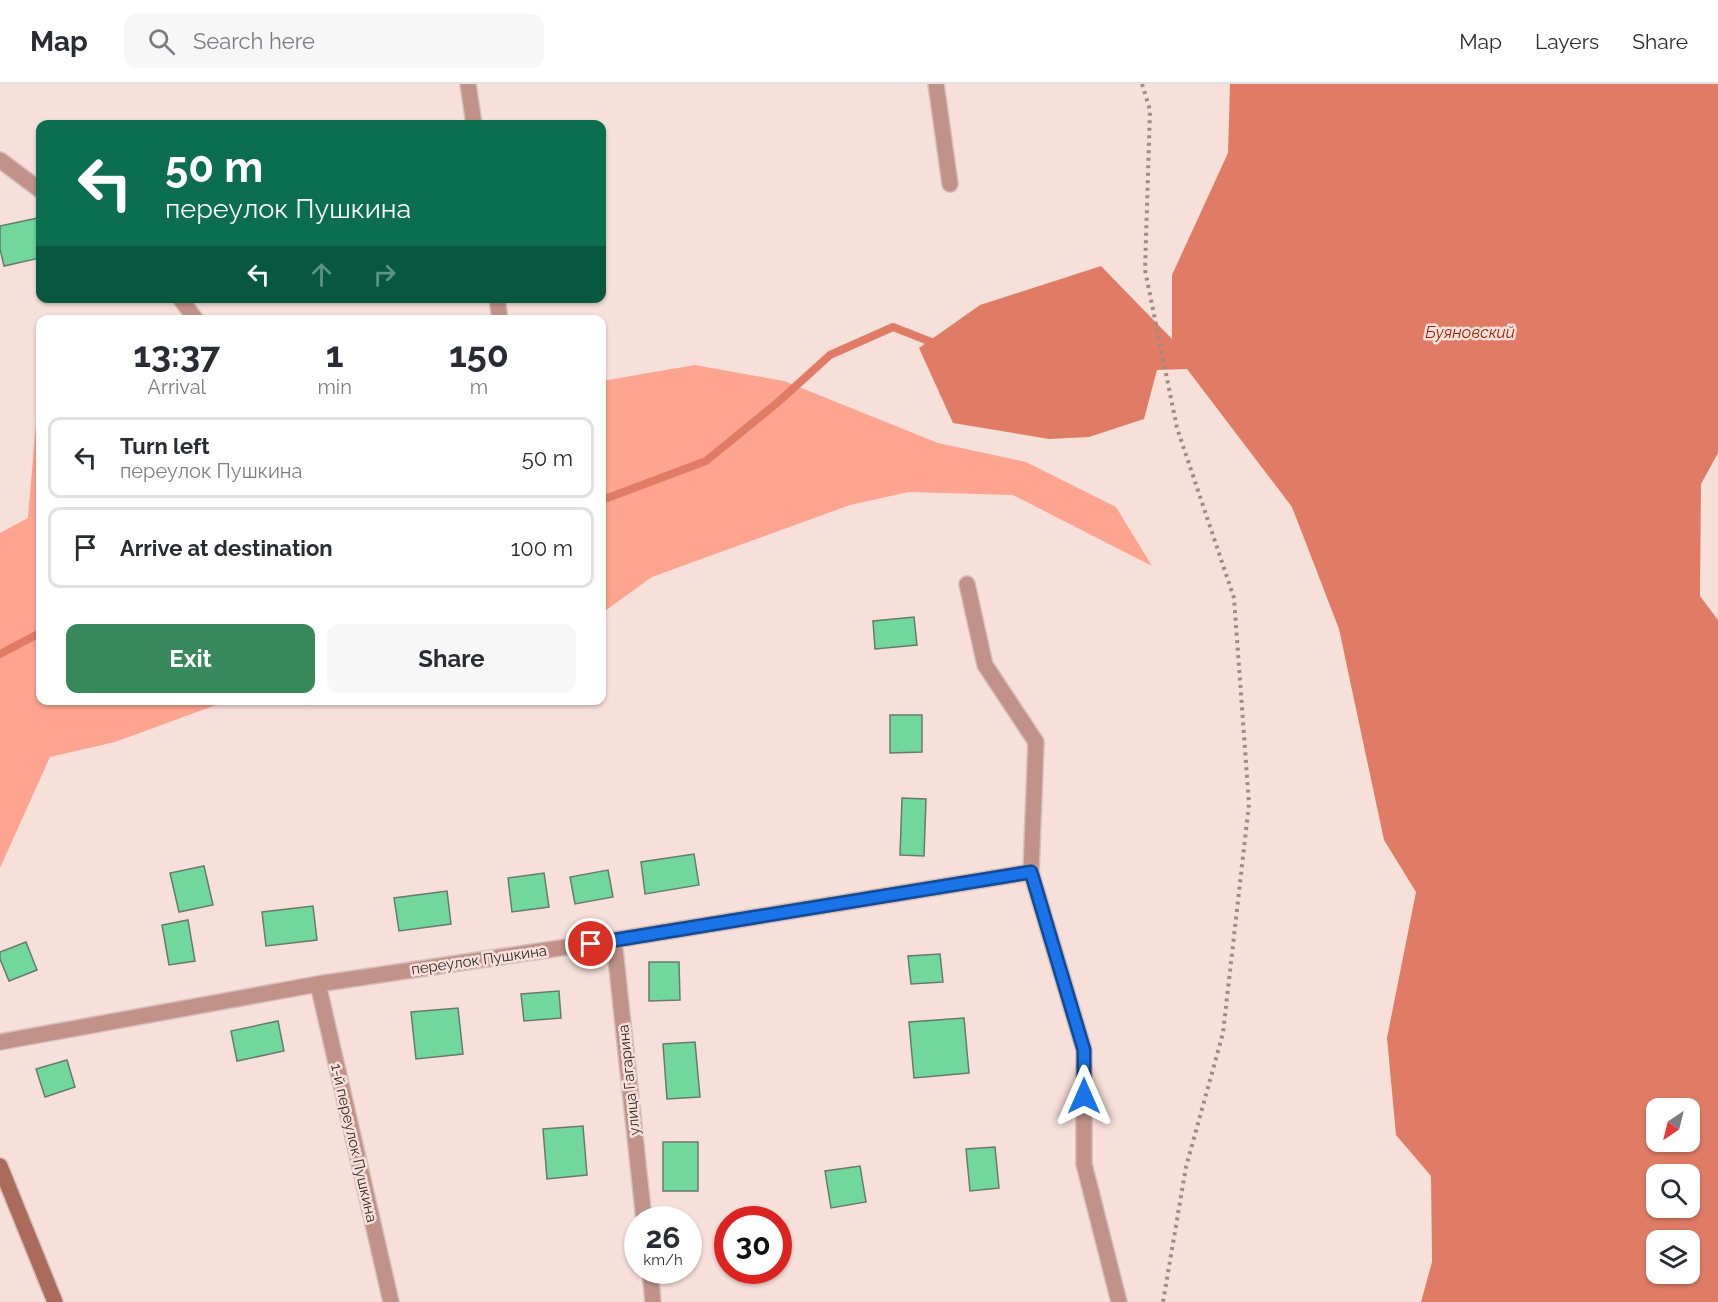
<!DOCTYPE html>
<html lang="en">
<head>
<meta charset="utf-8">
<style>
	:root { --surface:#fff; --page:#f7f7f7; --text:#2b2b33; --muted:#7c7c81; --line:#e1e1e2; --accent:#37895b }
	body { margin:0; font-family:Raleway,sans-serif; background:var(--page); color:var(--text); height:100vh; display:flex; flex-direction:column; font-size:22px; white-space:nowrap }
	* { box-sizing:border-box; margin:0 }
	p { font-size:20px; color:var(--muted) }
	.icon { flex:none; width:33px; height:33px; fill:none; stroke:currentColor; stroke-width:2; stroke-linecap:round; stroke-linejoin:round }
	.map { position:relative; flex:1; overflow:hidden }
	.details { position:absolute; left:36px; top:231px; width:570px; height:390px; display:flex; flex-direction:column; background:var(--surface); border-radius:12px; box-shadow:0 2px 4px #0004 }
	.details>* { flex:none }
	.guide { position:absolute; left:36px; top:36px; width:570px; height:183px; border-radius:12px; box-shadow:0 2px 4px #0004; background:#0b6e4f; color:#fff; overflow:hidden }
	.needle { width:39px; rotate:215deg }
	.buttons { position:absolute; left:1646px; top:1014px; display:grid; gap:12px }
	.buttons a { display:grid; place-items:center; width:54px; height:54px; border-radius:12px; background:var(--surface); box-shadow:0 2px 4px #0004; font-size:30px }
	.speed { position:absolute; left:624px; top:1122px; display:flex; gap:12px; font-size:30px; font-weight:700; text-align:center }
	.speed>* { display:grid; place-content:center; width:78px; height:78px; border-radius:50%; background:var(--surface); box-shadow:0 2px 4px #0004; line-height:1 }
	.speed small { font-size:15px; font-weight:400 }
	.speed .limit { border:9px solid #d22; background:#fff; color:#111 }
	.pin { position:absolute; display:grid; place-items:center; width:51px; height:51px; color:#fff; margin:-26px; border:3px solid #fff; border-radius:50%; box-shadow:0 2px 6px #0007 }
	.me { position:absolute; width:66px; margin:-33px; rotate:0deg; stroke-linejoin:round; filter:drop-shadow(0 0 4px #0008) }
	.turn { display:flex; align-items:center; gap:21px; height:126px; padding:0 30px; font-size:27px }
	.turn .icon { width:78px; height:78px; stroke-width:2.5 }
	.turn b { display:block; font-size:42px; line-height:51px }
	.lanes { display:flex; align-items:center; height:57px; padding:0 30px; background:#0003; justify-content:center; gap:30px; direction:ltr }
	.lanes .off { opacity:.35 }
	.eta { display:flex; justify-content:space-evenly; align-items:center; height:102px; text-align:center }
	.eta b { font-size:36px; font-weight:700; line-height:42px }
	.button { display:flex; gap:12px; margin-top:auto; padding:12px 30px }
	.button a { flex:1; height:69px; border-radius:12px; background:var(--accent); color:#fff; font-size:24px; font-weight:700; line-height:69px; text-align:center }
	.button a+a { background:var(--page); color:var(--text) }
	ul { padding:0; list-style:none }
	li { display:flex; align-items:center; gap:18px; height:81px; margin:0 12px 9px; padding:0 18px; border:3px solid var(--line); border-radius:12px }
	li div { flex:1 }
	li b { display:block; font-size:22px }
	li em { font-style:normal }
	header { display:flex; align-items:center; gap:36px; box-sizing:border-box; height:84px; padding:0 30px; background:var(--surface); border-bottom:2px solid var(--line) }
	header strong { font-size:28px }
	nav { display:flex; gap:33px; margin-inline-start:auto; font-size:21px }
	.search { width:420px; height:54px; background:var(--page); display:flex; align-items:center; gap:15px; box-sizing:border-box; padding:0 21px; border-radius:12px; color:var(--muted); font-size:22px }
	.map>svg:first-child { display:block }
	.green { fill:#fea490 }
	.water { fill:#e07c65; fill-rule:evenodd }
	.lines { fill:none; stroke-linecap:round; stroke-linejoin:round }
	.stream { stroke:#e07c65; stroke-width:8 }
	.building { fill:#71d79a; stroke:#687a6e; stroke-width:1.5 }
	.street-casing { stroke:#d4bfba; stroke-width:18 }
	.secondary-casing { stroke:#d4bfba; stroke-width:18 }
	.path { stroke:#9c8b86; stroke-width:4; stroke-dasharray:3 4.5; stroke-linecap:butt }
	.street { stroke:#c19388; stroke-width:15 }
	.secondary { stroke:#ac6a5b; stroke-width:15 }
	.route-casing { stroke:#114b97; stroke-width:15 }
	.route { stroke:#1a73e8; stroke-width:10 }
	.labels { text-anchor:middle; stroke-width:5; stroke-linejoin:round; paint-order:stroke }
	.street-label { font-size:15px; fill:#322926; stroke:#f8e0da }
	.water-label { font-size:16px; font-style:italic; fill:#982002; stroke:#f8e0da }
</style>
</head>
<body>
<header>
<strong>Map</strong>
<div class="search"><svg class="icon" aria-label="search" viewBox="0 0 24 24"><circle cx="10" cy="10" r="6"/><path d="M15 15l6 6"/></svg>Search here</div>
<nav><a>Map</a><a>Layers</a><a>Share</a></nav>
</header>
<div class="map">
<svg width="1718" height="1218" viewBox="0 0 1718 1218">
	<rect width="100%" height="100%" fill="#f8e0da"/>
	<path class="green" d="M695,281L784,297L938,359L1026,378L1116,423L1152,482L1013,411L909,408L850,421L652,493L602,529V297Z
		M38,314H40V616L227,617L115,658L50,673L0,784V449L28,434Z"/>
	<path class="water" d="M1230,0H1718V369L1701,400L1700,512L1718,536V1218H1421L1432,1178L1431,1092L1396,1051L1387,954L1416,808L1384,756L1339,545L1292,423L1187,285L1157,286L1144,335L1089,353L1049,355L953,339L919,264L980,221L1101,182L1172,255V191L1228,69ZM1656,1024H1689V1058H1656ZM1656,1090H1689V1124H1656ZM1656,1156H1689V1190H1656Z"/>
	<g class="lines">
		<path class="stream" d="M602,416L706,377L777,319L830,271L893,243L939,261
			M0,570L40,549"/>
	</g>
	<path class="building" d="M38,134L40,143V174L4,182L0,165V142Z
		M914,533L917,561L875,565L873,537Z
		M890,631H922V668L890,669Z
		M902,714L926,715L924,772L900,771Z
		M694,770L699,801L645,810L641,778Z
		M204,782L213,821L179,828L170,789Z
		M608,786L613,813L575,820L570,793Z
		M544,789L549,823L512,828L508,794Z
		M447,807L451,840L399,847L394,814Z
		M313,822L317,856L266,862L262,828Z
		M188,836L195,877L169,881L162,841Z
		M26,858L37,886L9,897L0,875V868Z
		M940,870L943,898L911,900L908,872Z
		M649,878H679L680,916L649,917Z
		M559,907L561,934L524,937L521,910Z
		M458,924L463,970L416,975L411,928Z
		M964,934L969,989L914,994L909,938Z
		M278,937L284,967L237,977L231,947Z
		M695,958L700,1013L667,1015L663,960Z
		M67,976L75,1003L45,1013L36,985Z
		M583,1042L587,1091L547,1095L543,1045Z
		M663,1058H698V1107H663Z
		M995,1063L999,1104L970,1107L966,1065Z
		M860,1082L866,1118L831,1124L825,1087Z"/>
	<g class="lines">
		<defs>
			<path id="street" d="M468,0L474,40
				M936,0L950,100
				M0,76L40,106
				M180,214L196,236
				M497,214L500,236
				M967,500L985,581L1036,658L1031,788L1084,966V1080L1119,1218
				M614,856L644,1136
				M318,900L391,1218
				M0,958L318,900L614,856L1031,788
				M650,1186L653,1218"/>
			<path id="secondary" d="M0,1082L55,1218"/>
		</defs>
		<use href="#street" class="street-casing"/>
		<use href="#secondary" class="secondary-casing"/>
		<path class="path" d="M1142,0L1150,26L1145,186L1177,344L1234,514L1249,720L1223,949L1186,1083L1163,1218"/>
		<use href="#street" class="street"/>
		<use href="#secondary" class="secondary"/>
	</g>
	<g class="lines">
		<defs>
			<path id="route" d="M591,860L1031,788L1084,966V1012"/>
		</defs>
		<use href="#route" class="route-casing"/>
		<use href="#route" class="route"/>
	</g>
	<g class="labels">
		<g class="street-label">
			<text transform="translate(479 876) rotate(-8)" y="5">переулок Пушкина</text>
			<text transform="translate(629 996) rotate(-96)" y="5">улица Гагарина</text>
			<text transform="translate(354 1059) rotate(77)" y="5">1-й переулок Пушкина</text>
		</g>
		<g class="water-label">
			<text x="1470" y="254">Буяновский</text>
		</g>
	</g>
</svg>
<div class="buttons">
<a><svg class="needle" viewBox="-14 -14 28 28"><path d="M0-13l5 13h-10z" fill="#e53935"/><path d="M0 13l5-13h-10z" fill="#7c7c81"/></svg></a>
<a><svg class="icon" aria-label="search" viewBox="0 0 24 24"><circle cx="10" cy="10" r="6"/><path d="M15 15l6 6"/></svg></a>
<a><svg class="icon" aria-label="layers" viewBox="0 0 24 24"><path d="M12 4l9 5-9 5-9-5zM3 14l9 5 9-5"/></svg></a>
</div>
<div class="speed"><div>26<small>km/h</small></div><div class="limit">30</div></div>
<div class="pin" style="left:591px;top:860px;background:#d93025"><svg class="icon" aria-label="arrive" viewBox="0 0 24 24"><path d="M6 21V4h12l-3 4 3 4H6"/></svg></div>
<svg class="me" style="left:1084px;top:1012px" viewBox="-20 -20 40 40"><path d="M0-17L14 15 0 8-14 15z" fill="#1a73e8" stroke="#fff" stroke-width="4"/></svg>
<div class="guide">
<div class="turn"><svg class="icon" aria-label="left" viewBox="0 0 24 24"><path d="M17 20v-9H6M10 6l-5 5 5 5"/></svg><div><b>50 m</b>переулок Пушкина</div></div>
<div class="lanes"><svg class="icon" aria-label="left" viewBox="0 0 24 24"><path d="M17 20v-9H6M10 6l-5 5 5 5"/></svg><svg class="icon off" aria-label="ahead" viewBox="0 0 24 24"><path d="M12 20V5M6 11l6-6 6 6"/></svg><svg class="icon off" aria-label="right" viewBox="0 0 24 24"><path d="M7 20v-9h11M14 6l5 5-5 5"/></svg></div>
</div>
<section class="details">
<div class="eta">
<div><b>13:37</b><p>Arrival</p></div>
<div><b>1</b><p>min</p></div>
<div><b>150</b><p>m</p></div>
</div>
<ul>
<li><svg class="icon" aria-label="left" viewBox="0 0 24 24"><path d="M17 20v-9H6M10 6l-5 5 5 5"/></svg><div><b>Turn left</b><p>переулок Пушкина</p></div><em>50 m</em></li>
<li><svg class="icon" aria-label="arrive" viewBox="0 0 24 24"><path d="M6 21V4h12l-3 4 3 4H6"/></svg><div><b>Arrive at destination</b></div><em>100 m</em></li>
</ul>
<div class="button"><a>Exit</a><a>Share</a></div>
</section>
</div>
</body>
</html>
